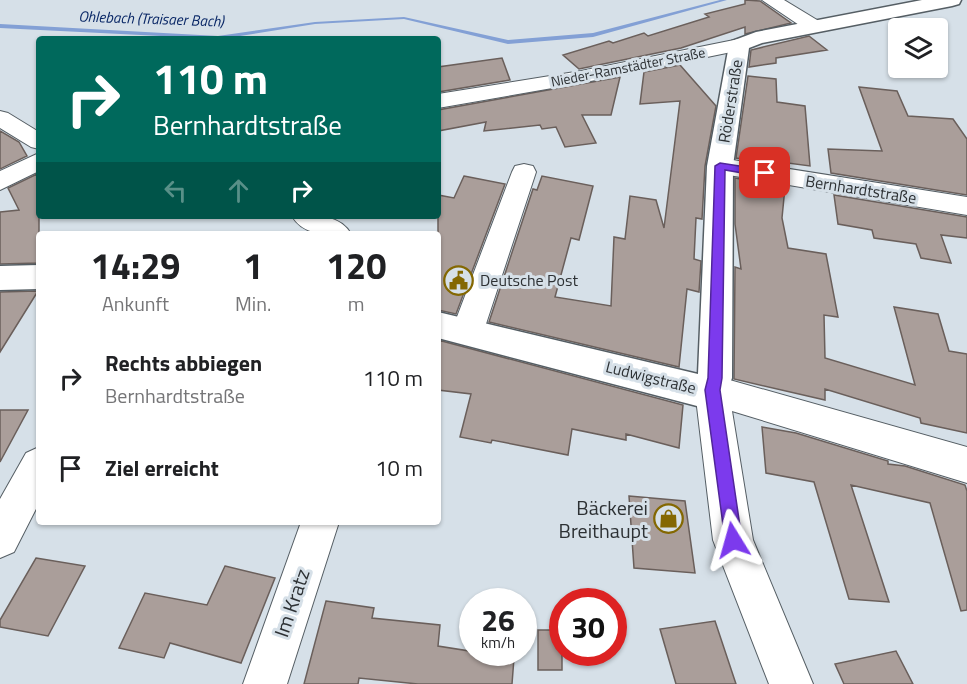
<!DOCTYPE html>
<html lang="de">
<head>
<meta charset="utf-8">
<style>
	:root { --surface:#fff; --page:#f2f2f2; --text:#202124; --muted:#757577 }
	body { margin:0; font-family:"Titillium Web",sans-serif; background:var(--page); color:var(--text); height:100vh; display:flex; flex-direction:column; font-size:22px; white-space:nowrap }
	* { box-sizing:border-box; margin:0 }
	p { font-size:20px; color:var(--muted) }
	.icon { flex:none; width:33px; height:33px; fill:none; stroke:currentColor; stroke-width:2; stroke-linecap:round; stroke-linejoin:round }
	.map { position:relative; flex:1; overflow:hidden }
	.side { position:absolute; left:36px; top:231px; width:405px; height:294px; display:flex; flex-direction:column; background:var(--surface); border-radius:6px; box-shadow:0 2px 4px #0004 }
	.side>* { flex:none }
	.hud { position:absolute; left:36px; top:36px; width:405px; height:183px; border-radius:6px; box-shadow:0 2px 4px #0004; background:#00695c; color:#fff; overflow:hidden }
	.controls { position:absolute; left:888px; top:18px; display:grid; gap:12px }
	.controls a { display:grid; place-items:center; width:60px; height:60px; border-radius:6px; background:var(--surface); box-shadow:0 2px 4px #0004; font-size:30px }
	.speed { position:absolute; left:459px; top:588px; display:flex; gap:12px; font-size:30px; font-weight:700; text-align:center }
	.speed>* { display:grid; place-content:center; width:78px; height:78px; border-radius:50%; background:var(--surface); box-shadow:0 2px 4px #0004; line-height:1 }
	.speed small { font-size:15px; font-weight:400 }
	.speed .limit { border:9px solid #d22; background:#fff; color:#111 }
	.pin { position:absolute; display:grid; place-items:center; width:51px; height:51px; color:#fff; margin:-26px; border-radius:12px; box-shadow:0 3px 9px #0006 }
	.me { position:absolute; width:66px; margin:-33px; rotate:352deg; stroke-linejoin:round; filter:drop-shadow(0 0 4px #0008) }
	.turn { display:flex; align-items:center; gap:21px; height:126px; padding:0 18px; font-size:27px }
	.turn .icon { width:78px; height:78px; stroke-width:2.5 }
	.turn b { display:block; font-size:42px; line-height:51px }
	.lanes { display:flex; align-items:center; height:57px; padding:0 18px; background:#0003; justify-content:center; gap:30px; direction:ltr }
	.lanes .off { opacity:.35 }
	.eta { display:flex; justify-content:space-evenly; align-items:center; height:102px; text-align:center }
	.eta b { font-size:36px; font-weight:700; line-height:42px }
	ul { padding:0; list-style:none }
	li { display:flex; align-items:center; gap:18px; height:90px; padding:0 18px }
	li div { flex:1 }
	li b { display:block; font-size:22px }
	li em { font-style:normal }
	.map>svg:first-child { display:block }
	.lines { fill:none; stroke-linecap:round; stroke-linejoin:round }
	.stream { fill:#83a0d5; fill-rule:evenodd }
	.building { fill:#aa9e9a; stroke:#6a5f5b; stroke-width:1.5 }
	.street-casing { stroke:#555e64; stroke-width:2 }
	.secondary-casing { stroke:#555e64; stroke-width:3 }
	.street { fill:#fff; fill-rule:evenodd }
	.secondary { fill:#fff; fill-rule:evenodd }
	.route { fill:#7c3aed; stroke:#51269a; stroke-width:1.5 }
	.labels { text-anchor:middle; stroke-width:6; stroke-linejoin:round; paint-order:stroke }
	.far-street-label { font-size:14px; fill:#2d3134; stroke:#d6e0e8 }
	.far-water-label { font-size:15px; font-style:italic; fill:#092766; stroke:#d6e0e8 }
	.street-label { font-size:16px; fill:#2d3134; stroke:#d6e0e8 }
	.poi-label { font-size:16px; fill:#2d3134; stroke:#d6e0e8; text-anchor:start }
	.near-poi-label { font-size:20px; fill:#2d3134; stroke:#d6e0e8; text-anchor:end }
	.near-street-label { font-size:20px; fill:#2d3134; stroke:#d6e0e8 }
</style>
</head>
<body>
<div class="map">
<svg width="967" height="684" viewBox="0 0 967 684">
	<rect width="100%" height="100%" fill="#d6e0e8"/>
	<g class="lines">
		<path class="stream" d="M720,0H727L593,37L508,44L404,19L315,24L221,39L0,28V24L218,36L315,22L404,17L508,40L593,33Z"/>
	</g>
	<path class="building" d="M745,0L760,1L791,23L745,34V27L681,48L579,69L563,55L609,41L613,43L644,33L648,36L709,17L705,14L745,4Z
		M809,36L827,50L776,58V63L749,67L751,50Z
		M502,58L510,80L438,92V67Z
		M680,65L716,106L705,166L702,219L696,218L694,259L701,261L699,292L687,289L679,367L489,322L533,189L537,190L542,176L593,186L579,240L571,238L555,297L611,306L614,237L625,239L630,196L656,200L664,228L680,101L640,104L644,72Z
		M748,76L776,79L777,102L805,106L810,166L788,163L787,166L736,158Z
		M620,77L611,115H582L596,143L565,147L556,127L542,129L540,125L484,131L486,122L438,131V110Z
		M859,87L897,91L908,116L953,119L967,139V195L831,173L828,149L882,151Z
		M0,131L19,142L27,156L0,169Z
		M37,174L39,178V263L0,264V212L19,210L8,188Z
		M464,176L505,184L456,314L438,310V195L454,198Z
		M735,178L785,187L782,218L788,248L826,254L838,317L824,315L825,358L915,385L894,307L938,314L949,351L967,354V433L921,423L920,418L825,389V400L734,379L735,267L741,269L735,224Z
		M834,195L967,217V238L941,235L951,263L921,258L916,244L874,238L872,230L838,224Z
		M38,291L0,352V292Z
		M438,340L683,405L679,448L626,434V440L572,429L568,455L492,440L491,443L460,437L471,394L438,390Z
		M0,410H28L0,462Z
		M762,427L796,433L888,461V464L905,466L965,485L967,491V610L961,611L930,503L851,485L889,602L849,599L814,482L766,473Z
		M629,496L685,501L695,573L634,568Z
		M36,558L85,566L48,636L0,627V620Z
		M225,566L275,578L241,663L170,643L164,658L119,648L145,593L207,605Z
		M326,601L374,608L372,618L440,625L438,646L514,658L512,684H418L359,678L358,684H304Z
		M715,621L736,684H676L660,629Z
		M538,630H562V670H538Z
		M896,651L913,684H844L835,664Z"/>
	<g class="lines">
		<defs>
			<path id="street" d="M762,0H784L822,23L825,27L822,31H808Z
				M739,39L746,41L749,45L746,49L581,83L438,108V94L581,71Z
				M0,111L8,113L39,132V149L31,147L0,128Z
				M39,153V171L0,190V171Z
				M720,158L967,197V215L711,172L708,166L711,160Z
				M524,164L533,166L536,172L484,330L479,339L468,343L457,339L452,330L512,172L515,166Z
				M292,216C313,216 339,213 351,234C329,234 304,237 292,216Z
				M712,375L967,447V483L732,411L753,540L813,684H769L713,540L695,390L700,380Z
				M39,447V503L14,552L0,558V499L26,453Z
				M301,522H339L287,684H243Z"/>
			<path id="secondary" d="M922,0H961L959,4L952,6L762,43L749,48L733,166L732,378L724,401L712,406H697L438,338V312L698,374L707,166L729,45L732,41L756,32Z
				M39,265V289L0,290V266Z"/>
		</defs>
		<use href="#street" class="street-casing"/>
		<use href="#secondary" class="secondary-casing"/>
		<use href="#street" class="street"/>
		<use href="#secondary" class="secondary"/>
	</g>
	<path class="route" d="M720,163L765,170L770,173L765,177L725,170L722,378L720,390L742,540L739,546L733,549L727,546L725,540L705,390L708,378L715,166Z"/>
	<defs>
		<symbol id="civic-ring" viewBox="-11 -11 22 22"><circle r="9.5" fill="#d6e0e8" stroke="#846802" stroke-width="1.5"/><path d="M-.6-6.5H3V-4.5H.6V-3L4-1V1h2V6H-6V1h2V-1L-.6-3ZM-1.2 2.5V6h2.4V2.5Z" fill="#846802"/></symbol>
		<symbol id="shop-ring" viewBox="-11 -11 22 22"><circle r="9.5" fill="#d6e0e8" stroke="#846802" stroke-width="1.5"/><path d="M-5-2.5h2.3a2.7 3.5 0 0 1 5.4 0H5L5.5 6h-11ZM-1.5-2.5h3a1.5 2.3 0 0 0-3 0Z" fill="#846802"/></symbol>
	</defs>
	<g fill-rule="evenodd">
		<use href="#civic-ring" x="442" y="264" width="33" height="33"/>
		<use href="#shop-ring" x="652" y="502" width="33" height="33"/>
	</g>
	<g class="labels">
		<g class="far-street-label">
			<text transform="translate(628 67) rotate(-11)" y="5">Nieder-Ramstädter Straße</text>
		</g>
		<g class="far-water-label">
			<text transform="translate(151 19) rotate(2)" y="5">Ohlebach (Traisaer Bach)</text>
		</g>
		<g class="street-label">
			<text transform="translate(730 101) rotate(-81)" y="6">Röderstraße</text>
			<text transform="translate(861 189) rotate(9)" y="6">Bernhardtstraße</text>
			<text transform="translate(651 377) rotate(14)" y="6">Ludwigstraße</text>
		</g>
		<g class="poi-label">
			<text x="480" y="286">Deutsche Post</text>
		</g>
		<g class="near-poi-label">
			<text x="648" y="515">Bäckerei<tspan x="648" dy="23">Breithaupt</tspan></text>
		</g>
		<g class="near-street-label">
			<text transform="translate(292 603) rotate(-71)" y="7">Im Kratz</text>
		</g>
	</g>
</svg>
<div class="controls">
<a><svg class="icon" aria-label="layers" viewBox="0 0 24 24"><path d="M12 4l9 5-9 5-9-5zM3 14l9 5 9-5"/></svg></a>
</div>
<div class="speed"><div>26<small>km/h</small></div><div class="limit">30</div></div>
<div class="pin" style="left:765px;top:173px;background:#d93025"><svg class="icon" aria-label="arrive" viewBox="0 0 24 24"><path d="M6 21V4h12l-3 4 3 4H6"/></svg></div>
<svg class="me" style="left:733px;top:540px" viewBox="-20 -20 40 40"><path d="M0-17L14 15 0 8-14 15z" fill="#7c3aed" stroke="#fff" stroke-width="4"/></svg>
<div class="hud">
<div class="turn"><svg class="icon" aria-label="right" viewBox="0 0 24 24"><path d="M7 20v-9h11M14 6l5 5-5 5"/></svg><div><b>110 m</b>Bernhardtstraße</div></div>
<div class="lanes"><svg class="icon off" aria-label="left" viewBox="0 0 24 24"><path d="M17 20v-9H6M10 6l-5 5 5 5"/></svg><svg class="icon off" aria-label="ahead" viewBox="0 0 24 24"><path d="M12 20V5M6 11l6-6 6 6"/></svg><svg class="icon" aria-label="right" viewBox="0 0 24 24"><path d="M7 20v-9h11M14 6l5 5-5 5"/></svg></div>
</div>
<section class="side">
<div class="eta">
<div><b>14:29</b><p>Ankunft</p></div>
<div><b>1</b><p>Min.</p></div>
<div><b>120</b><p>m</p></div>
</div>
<ul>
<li><svg class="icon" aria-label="right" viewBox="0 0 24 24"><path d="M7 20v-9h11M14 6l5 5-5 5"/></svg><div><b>Rechts abbiegen</b><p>Bernhardtstraße</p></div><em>110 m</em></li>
<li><svg class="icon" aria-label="arrive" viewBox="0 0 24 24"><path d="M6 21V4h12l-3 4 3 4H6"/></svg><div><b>Ziel erreicht</b></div><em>10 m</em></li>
</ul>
</section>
</div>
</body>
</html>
